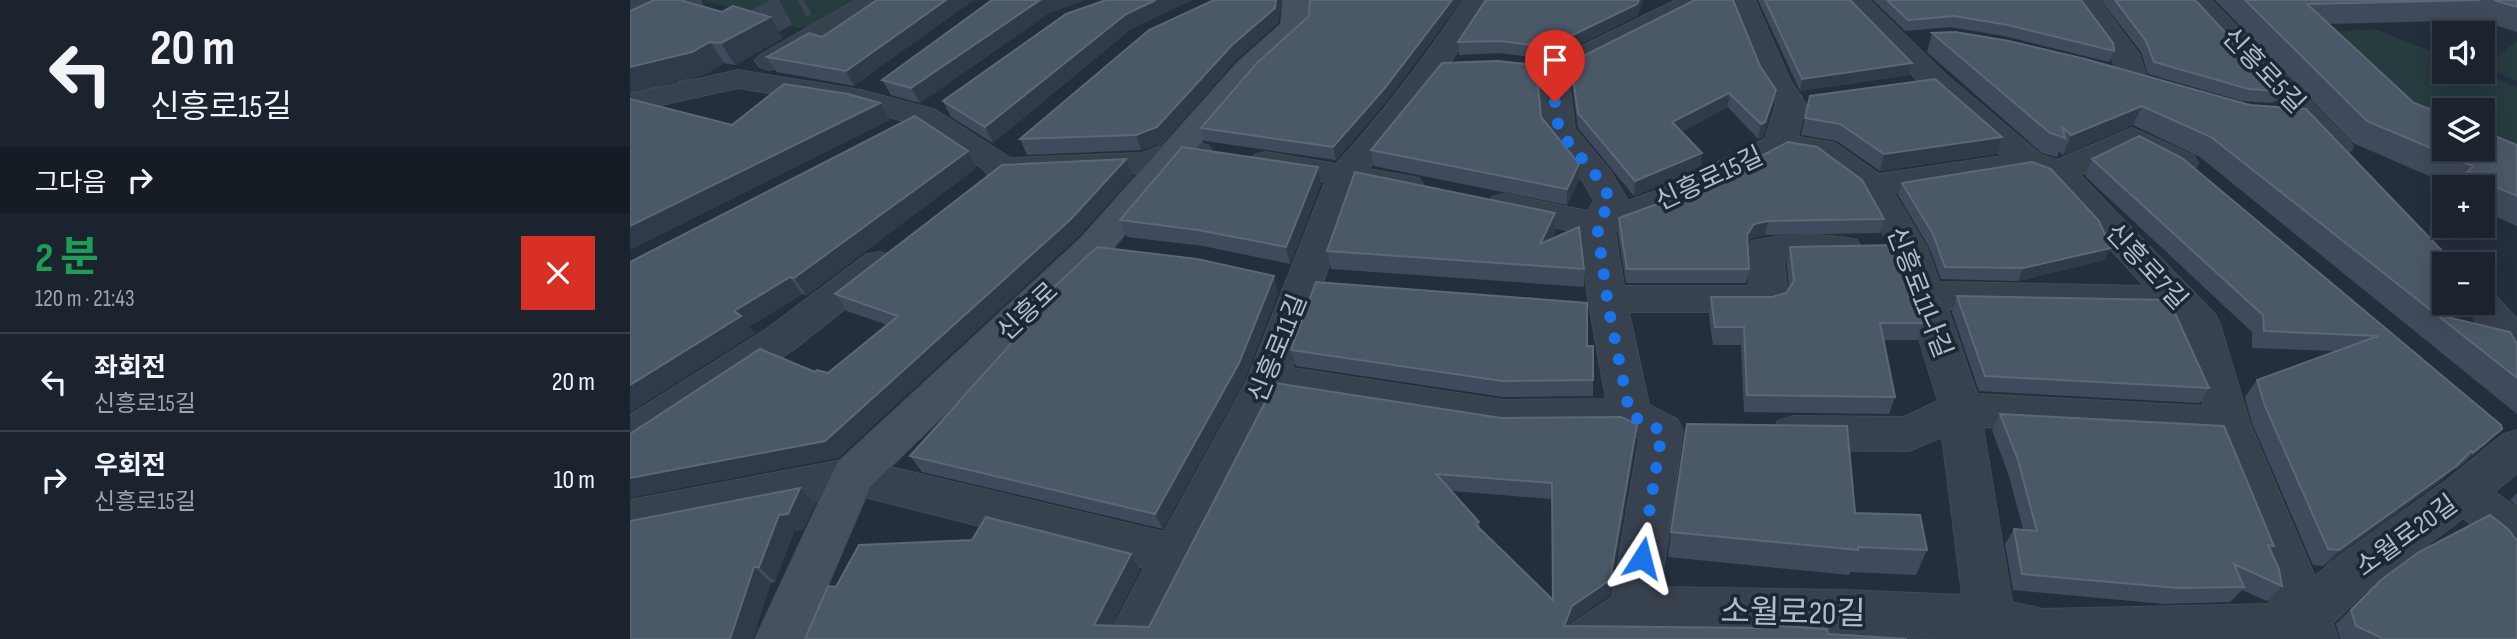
<!DOCTYPE html>
<html lang="ko">
<head>
<meta charset="utf-8">
<style>
	:root { --surface:#1b232e; --page:#282f3a; --text:#f1f3f6; --muted:#a0a4aa; --line:#39404a }
	body { margin:0; font-family:"Sofia Sans Condensed","Noto Sans KR",sans-serif; background:var(--page); color:var(--text); height:100vh; display:flex; flex-direction:column; font-size:26px; white-space:nowrap }
	* { box-sizing:border-box; margin:0 }
	p { font-size:23px; color:var(--muted) }
	.icon { flex:none; width:38px; height:38px; fill:none; stroke:currentColor; stroke-width:2; stroke-linecap:round; stroke-linejoin:round }
	.map { position:relative; flex:1; overflow:hidden }
	.sheet { display:flex; flex-direction:column; background:var(--surface); width:630px }
	.sheet>* { flex:none }
	.guide { background:#1b232e; color:var(--text); overflow:hidden }
	.fabs { position:absolute; left:1802px; top:21px; display:grid; gap:14px }
	.fabs a { display:grid; place-items:center; width:63px; height:63px; border-radius:0px; background:var(--surface); box-shadow:0 4px 18px #0003,0 0 0 2px var(--line); font-size:35px }
	.pin { position:absolute; display:grid; place-items:center; width:60px; height:60px; color:#fff; margin:-72px -30px; border-radius:50% 50% 50% 0; rotate:-45deg; box-shadow:0 0 7px #0007 }
	.pin .icon { rotate:45deg }
	.me { position:absolute; width:77px; margin:-38px; rotate:9deg; stroke-linejoin:round; filter:drop-shadow(0 0 5px #0008) }
	.turn { display:flex; align-items:center; gap:24px; height:147px; padding:0 35px; font-size:32px }
	.turn .icon { width:91px; height:91px; stroke-width:2.5 }
	.turn b { display:block; font-size:49px; line-height:60px }
	.then { display:flex; align-items:center; height:66px; padding:0 35px; background:#0003; gap:14px; font-size:26px }
	.round { display:grid; place-items:center; flex:none; width:74px; height:74px; border-radius:0px; background:var(--page) }
	.summary { display:flex; align-items:center; justify-content:space-between; height:119px; padding:0 35px }
	h1 { font-size:42px; font-weight:700; line-height:52px; color:#1e9e55 }
	ul { padding:0; list-style:none }
	li { display:flex; align-items:center; gap:21px; height:98px; padding:0 35px; border-top:2px solid var(--line) }
	li div { flex:1 }
	li b { display:block; font-size:26px }
	li em { font-style:normal }
	main { display:flex; flex:1; min-height:0 }
	.map>svg:first-child { display:block }
	.green { fill:#263c3f }
	.lines { fill:none; stroke-linecap:round; stroke-linejoin:round }
	.primary-tunnel { stroke:#3a4453; stroke-width:32; stroke-dasharray:32 16; stroke-linecap:butt }
	.street-casing { stroke:#414a57; stroke-width:2 }
	.secondary-casing { stroke:#414a57; stroke-width:2 }
	.street { fill:#38414e; fill-rule:evenodd }
	.secondary { fill:#465061; fill-rule:evenodd }
	.wall { fill:#3f4b5c; fill-rule:evenodd }
	.shaded-wall { fill:#2f3b4b }
	.building { fill:#4b5868; stroke:#5c6777; stroke-width:2; fill-rule:evenodd }
	.route { stroke:#1a73e8; stroke-width:12; stroke-dasharray:0 21.6 }
	.labels { text-anchor:middle; stroke-width:7; stroke-linejoin:round; paint-order:stroke }
	.street-label { font-size:26px; fill:#b4bcc9; stroke:#1d2633 }
	.near-street-label { font-size:32px; fill:#b4bcc9; stroke:#1d2633 }
</style>
</head>
<body>
<main>
<section class="sheet">
<div class="guide">
<div class="turn"><svg class="icon" aria-label="left" viewBox="0 0 24 24"><path d="M17 20v-9H6M10 6l-5 5 5 5"/></svg><div><b>20 m</b>신흥로15길</div></div>
<div class="then">그다음<svg class="icon" aria-label="right" viewBox="0 0 24 24"><path d="M7 20v-9h11M14 6l5 5-5 5"/></svg></div>
</div>
<div class="summary"><div><h1>2 분</h1><p>120 m · 21:43</p></div><a class="round" style="background:#d93025;color:#fff"><svg class="icon" aria-label="close" viewBox="0 0 24 24"><path d="M6 6l12 12M18 6L6 18"/></svg></a></div>
<ul>
<li><svg class="icon" aria-label="left" viewBox="0 0 24 24"><path d="M17 20v-9H6M10 6l-5 5 5 5"/></svg><div><b>좌회전</b><p>신흥로15길</p></div><em>20 m</em></li>
<li><svg class="icon" aria-label="right" viewBox="0 0 24 24"><path d="M7 20v-9h11M14 6l5 5-5 5"/></svg><div><b>우회전</b><p>신흥로15길</p></div><em>10 m</em></li>
</ul>
</section>
<div class="map">
<svg width="1887" height="639" viewBox="0 0 1887 639">
	<rect width="100%" height="100%" fill="#242f3e"/>
	<path class="green" d="M70,0H234L182,30L141,23L118,12Z
		M1745,29L1815,57V72H1850L1887,87V163L1853,148V110H1815V131L1688,33Z
		M1887,41V81L1853,67V66Z"/>
	<g class="lines">
		<path class="primary-tunnel" d="M0,36L71,0
			M0,94L174,0"/>
		<defs>
			<path id="street" d="M0,0H23L10,14L0,16Z
				M226,0H260L256,6L150,67L140,70L130,67L125,61L130,55Z
				M834,0H862C823,59 785,117 738,169L789,178L794,186L789,194L777,197L727,188L662,368L873,400L976,399L958,299L950,233L862,213L857,205L862,197L874,194L958,211L964,201L954,183L913,131L908,71L913,65L1046,0H1081L1077,6L938,75L945,129L981,172L998,201L1044,184L1135,139L1146,104L1130,80L1097,0H1125L1160,80L1176,104L1168,137L1205,143L1249,174L1372,156L1293,86L1210,0H1239L1315,74L1411,155L1427,160L1502,128L1564,156L1568,163L1564,170L1552,173L1540,170L1502,150L1450,175L1585,314L1590,324L1620,424L1685,577L1700,563L1817,480L1872,435L1887,430V473L1865,492L1887,508V560L1871,554L1863,542L1833,518L1734,593L1703,623L1708,639H1309L1214,634L1012,631L1001,639H936L943,623L982,597L1009,439L995,431L873,432L649,397L528,639H477L514,568L223,494L0,538V500L223,458L534,532L617,380L695,182L624,169L620,162L624,155L636,152L706,164C754,113 795,57 834,0ZM1155,154L1185,159L1230,193L1261,248L1308,401L1274,417L1163,416L1148,421L1142,433L1148,445L1163,450L1279,451L1312,437L1332,595L1214,590L1031,587L1053,431L1047,419L1019,405L999,312H1139L1152,308L1158,299L1154,262L1214,261L1227,258L1232,249L1227,240C1201,233 1148,234 1122,241L1117,250L1119,286H994L985,231L1068,200ZM1397,172L1417,179L1514,286L1309,282L1297,248L1264,193ZM1318,309L1539,313L1553,329L1573,406L1347,394ZM1353,427L1584,440L1636,570L1640,604L1413,609L1382,602Z
				M1441,0H1469L1509,54L1518,81L1514,87L1503,90L1492,87L1480,54Z
				M1552,0H1581L1718,140L1723,147L1718,154L1707,157L1696,154Z
				M108,70L231,90L306,110L380,158L512,153L547,140L578,145L582,152L578,159L566,162L551,160L517,173L371,179L359,176L353,169L284,124L228,108L108,88L0,112V94Z
				M248,252L261,255L266,264L261,273L163,350L15,449L0,454V415L135,330L235,255Z
				M1853,290L1864,294L1887,319V372L1873,367L1854,331L1832,303H1853Z"/>
			<path id="secondary" d="M653,0H681L679,27L675,33L628,74L477,256L240,487L175,639H125L207,463L451,238L608,62L651,24Z"/>
		</defs>
		<use href="#street" class="street-casing"/>
		<use href="#secondary" class="secondary-casing"/>
		<use href="#street" class="street"/>
		<use href="#secondary" class="secondary"/>
	</g>
	<path class="wall" d="M247,0L224,86L147,72L137,57L192,37Z
		M362,0H455L419,13L290,103L261,95L252,80Z
		M476,0H562L501,29L363,143L321,117L313,101Z
		M680,0H832L756,102L706,160L575,141L571,128L679,16Z
		M856,0H1013L1007,16L919,59L869,53L829,55L828,42Z
		M1065,0L1143,104L1133,137L1128,139L1098,107L1051,132L1071,168L1004,196L948,128L941,77V62Z
		M1128,0H1220L1279,75L1170,91Z
		M1243,0H1451L1484,51L1479,62L1374,36L1320,27L1275,31Z
		M1471,0H1565L1650,91L1643,103L1612,101L1518,74L1511,52Z
		M1585,0H1887V32L1849,20L1698,24L1784,103L1887,145V226L1853,211V187H1824L1723,143Z
		M0,11L153,38L105,65L94,63L77,74L0,93Z
		M648,23L606,60L533,143L511,150L397,155L390,139Z
		M1302,33L1455,59L1815,264V303H1836L1832,307L1815,305L1813,316L1887,344V414L1570,157L1503,125L1433,155L1429,151L1427,157L1412,153L1297,52Z
		M1180,96L1366,154L1250,171L1207,141L1171,135Z
		M911,117L949,180L937,205L744,166L741,150Z
		M1509,136L1871,425L1855,445L1826,469L1824,468L1808,483L1693,566L1683,565L1622,423L1615,397L1627,380L1705,351L1622,348V332L1455,176L1462,159Z
		M338,151L346,168L177,295L172,294L119,327L125,333L0,412V262Z
		M688,167L691,184L660,264L573,246L497,237L490,220Z
		M503,176L449,236L208,458L185,372L198,373L257,325L217,311L205,294Z
		M1272,183L1475,260L1388,281L1311,279L1299,247L1268,195Z
		M925,213V231L921,240L954,269V287L701,269L697,251Z
		M989,218L1254,219L1250,233L1135,235L1121,238L1117,245L1119,269L1116,283H996L988,233Z
		M1160,247L1293,323L1287,340H1254L1265,397L1259,414L1114,412L1111,345H1083L1079,315L1081,297H1142L1156,293L1159,288L1157,265Z
		M648,292L615,379L533,529L292,472L280,456L395,328L390,319Z
		M1327,296L1579,388L1569,403L1349,391L1322,312Z
		M963,346V396L873,397L666,366L661,350Z
		M1370,414L1644,546L1640,550L1652,586L1637,601L1612,590L1600,602L1534,604L1383,590L1375,544L1384,529H1393L1379,476L1362,430Z
		M871,418L1007,424L1006,440L980,595L942,621L940,626L1129,628L1130,625L1198,634L175,639L206,587L501,554L510,570L482,625L519,627ZM822,491L922,499L923,600L850,528L849,522Z
		M170,488L185,504L173,530L164,531L145,582L141,583L0,639Z
		M1887,493V506L1880,500Z
		M1225,513L1297,550L1286,575L1220,572L1219,575L1038,557L1041,532Z
		M1751,580L1887,639H1710L1706,624Z"/>
	<path class="shaded-wall" d="M316,0H344L224,86L216,71Z
		M410,0H455L419,13L290,103L281,88Z
		M526,0H562L501,29L363,143L355,127L496,14Z
		M646,0H652L648,23L606,60L533,143L511,150L506,135Z
		M822,0H832L756,102L706,160L703,147Z
		M1009,0H1013V2L1007,16L919,59L918,47Z
		M140,17L153,38L105,65L91,43Z
		M80,42L94,63L77,74L0,93V67Z
		M1282,63L1279,75L1170,91L1172,79Z
		M1146,90L1143,104L1133,137L1128,139L1131,124Z
		M1099,93L1098,107L1041,137L1042,122Z
		M250,103L260,120L0,250V226Z
		M1512,106L1503,125L1433,155L1441,135Z
		M1372,137L1366,154L1250,171L1254,154Z
		M338,151L346,168L177,295L164,278Z
		M1072,153L1071,168L1004,196L1005,181Z
		M496,159L503,176L449,236L208,458L0,498V478L195,441Z
		M949,164V180L937,205V189Z
		M688,167L691,184L660,264L656,247Z
		M925,213V231L911,262L910,244Z
		M1138,221L1135,235L1121,238L1114,250L1117,235L1124,224Z
		M1481,248L1475,260L1388,281L1393,268Z
		M644,276L648,292L615,379L533,529L525,514Z
		M160,277L172,294L119,327L125,333L0,412V385L104,311Z
		M1007,424L1006,440L980,595L942,621L935,639L934,626Z
		M1872,429L1855,445L1826,469L1843,453Z
		M1825,467L1808,483L1693,566L1709,550Z
		M170,488L185,504L173,530L164,531L145,582L129,567L149,515Z
		M501,554L510,570L475,639L464,625Z
		M124,567L141,583L123,639H100Z"/>
	<path class="building" d="M24,0H50L92,12L103,6L140,17L91,43L80,42L62,52L0,67V11Z
		M247,0H316L216,71L137,57L179,33L192,37Z
		M362,0H410L281,88L252,80Z
		M476,0H526L496,14L355,127L313,101L436,14Z
		M584,0H646L645,8L602,45L527,127L506,135L390,139L519,30Z
		M680,0H822L754,89L703,147L571,128L627,63L679,16Z
		M856,0H1009L1007,4L918,47L869,41L828,42Z
		M1065,0H1103L1130,66L1146,90L1135,122L1131,124L1099,93L1042,122L1072,153L1005,181L948,113L941,62Z
		M1135,0H1220L1282,63L1172,79Z
		M1257,0H1451L1483,43L1484,51L1378,25L1324,16L1278,20Z
		M1485,0H1565L1650,91L1619,89L1524,62L1516,41Z
		M1615,0H1850L1677,4L1784,103L1815,115V149H1853V131L1887,145V196L1836,174L1843,166L1737,121Z
		M1864,0H1887V7Z
		M1325,32L1379,41L1455,59L1620,105L1676,109L1816,255L1833,258L1840,264H1815V303L1813,316L1880,332L1887,344V378L1581,137L1512,106L1441,135L1432,127L1435,138L1420,133L1302,33Z
		M868,61L906,65L911,117L949,164L937,189L741,150L812,63Z
		M1305,79L1372,137L1254,154L1210,124L1175,118L1180,96Z
		M154,84L218,94L250,103L0,226V99L102,125Z
		M285,116L338,151L164,278L160,277L104,311L111,316L0,385V262Z
		M1509,136L1552,158L1871,425L1872,429L1843,453L1841,451L1825,467L1709,550L1698,549L1635,406L1627,380L1748,336L1634,331L1633,315L1462,159Z
		M1158,142L1187,147L1232,180L1254,219L1138,221L1124,224L1117,235L1119,269H997L989,218L1071,188Z
		M552,147L688,167L656,247L568,230L490,220Z
		M496,159L441,219L195,441L0,478V434L130,349L185,372L187,370L198,373L268,316L205,294L372,165Z
		M1402,162L1421,169L1469,221L1481,248L1393,268L1315,267L1303,234L1272,183Z
		M725,172L925,213L910,244L949,227L954,269L697,251Z
		M1268,245L1293,323H1250L1265,397L1117,395L1114,327H1085L1081,297H1142L1156,293L1164,281L1160,247Z
		M467,247L567,259L644,276L609,363L525,514L280,456L397,326L390,319Z
		M686,282L957,303V346H963V380L872,381L661,350Z
		M1327,296L1539,300L1579,388L1355,376Z
		M645,383L871,418L991,417L1007,424L980,580L942,606L934,626L1130,628V625L1197,629L1198,634L1277,639H175L198,586L206,587L229,545L342,540L356,517L501,554L464,625L519,627ZM806,474L922,483L923,600L845,524L849,522Z
		M1370,414L1594,426L1644,546L1638,545L1649,569L1652,586L1604,564L1614,587L1547,588L1392,574L1384,529L1407,531L1388,460Z
		M1057,424L1217,426L1225,513L1290,515L1297,550L1228,547V550L1041,532Z
		M170,488L158,514L149,515L129,567H124L100,639H0V521Z
		M1860,515L1878,529L1887,541V639H1751L1750,637L1726,626L1721,610L1751,580L1789,552Z"/>
	<g class="lines">
		<path class="route" d="M925,102L929,131L969,179L981,201L967,225L978,305L1000,415L1032,431L1012,558"/>
	</g>
	<g class="labels">
		<g class="street-label">
			<text transform="translate(1634 70) rotate(46)" y="9">신흥로5길</text>
			<text transform="translate(1079 178) rotate(-25)" y="9">신흥로15길</text>
			<text transform="translate(1517 266) rotate(47)" y="9">신흥로7길</text>
			<text transform="translate(1290 292) rotate(69)" y="9">신흥로11나길</text>
			<text transform="translate(397 311) rotate(-43)" y="9">신흥로</text>
			<text transform="translate(647 348) rotate(-68)" y="9">신흥로11길</text>
			<text transform="translate(1776 535) rotate(-36)" y="9">소월로20길</text>
		</g>
		<g class="near-street-label">
			<text transform="translate(1163 612) rotate(1)" y="11">소월로20길</text>
		</g>
	</g>
</svg>
<div class="fabs">
<a><svg class="icon" aria-label="sound" viewBox="0 0 24 24"><path d="M4 9h4l5-4v14l-5-4H4zM17 9q2 3 0 6"/></svg></a>
<a><svg class="icon" aria-label="layers" viewBox="0 0 24 24"><path d="M12 4l9 5-9 5-9-5zM3 14l9 5 9-5"/></svg></a>
<a>+</a>
<a>−</a>
</div>
<div class="pin" style="left:925px;top:102px;background:#d93025"><svg class="icon" aria-label="arrive" viewBox="0 0 24 24"><path d="M6 21V4h12l-3 4 3 4H6"/></svg></div>
<svg class="me" style="left:1012px;top:558px" viewBox="-20 -20 40 40"><path d="M0-17L14 15 0 8-14 15z" fill="#1a73e8" stroke="#fff" stroke-width="4"/></svg>
</div>
</main>
</body>
</html>
